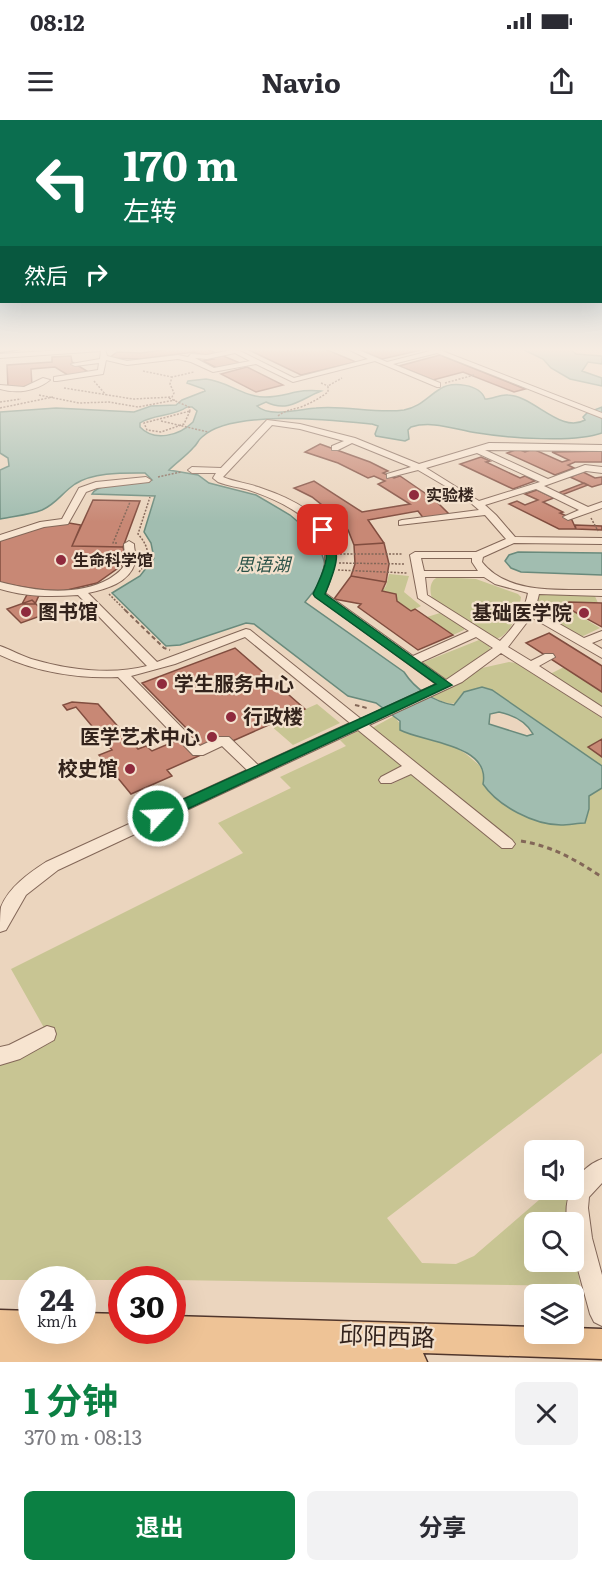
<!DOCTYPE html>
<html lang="zh">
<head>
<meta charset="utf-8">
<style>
	:root { --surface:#fff; --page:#f2f2f3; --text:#2b2b33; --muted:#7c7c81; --accent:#0b8043 }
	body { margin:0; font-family:Literata,"Noto Sans SC",serif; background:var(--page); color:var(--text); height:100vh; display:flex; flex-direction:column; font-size:22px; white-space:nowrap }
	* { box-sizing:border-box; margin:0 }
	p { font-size:20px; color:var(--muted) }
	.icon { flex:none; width:33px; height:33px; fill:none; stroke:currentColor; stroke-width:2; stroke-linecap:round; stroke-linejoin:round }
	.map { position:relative; height:1242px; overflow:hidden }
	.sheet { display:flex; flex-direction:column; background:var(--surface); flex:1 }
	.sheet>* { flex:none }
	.top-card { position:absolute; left:0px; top:0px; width:603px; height:183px; box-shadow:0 6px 24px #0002; background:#0b6e4f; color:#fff; overflow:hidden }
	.tools { position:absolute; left:524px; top:1020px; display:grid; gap:12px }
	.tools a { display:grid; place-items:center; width:60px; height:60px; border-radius:9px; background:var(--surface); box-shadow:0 6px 24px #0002; font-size:30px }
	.speed { position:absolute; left:18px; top:1146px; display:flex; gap:12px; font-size:30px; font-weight:700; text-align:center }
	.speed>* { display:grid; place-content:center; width:78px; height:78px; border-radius:50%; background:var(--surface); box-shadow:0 6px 24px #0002; line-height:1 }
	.speed small { font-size:15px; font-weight:400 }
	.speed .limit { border:9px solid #d22; background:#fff; color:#111 }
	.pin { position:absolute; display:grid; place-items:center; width:51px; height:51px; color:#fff; margin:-26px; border-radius:12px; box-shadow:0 3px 9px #0006 }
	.me { position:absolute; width:66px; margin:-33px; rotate:65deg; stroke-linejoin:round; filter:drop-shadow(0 0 4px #0008) }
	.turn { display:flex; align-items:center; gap:21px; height:126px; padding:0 24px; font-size:27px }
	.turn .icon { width:78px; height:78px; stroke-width:2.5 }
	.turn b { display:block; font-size:42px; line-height:51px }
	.then { display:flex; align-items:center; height:57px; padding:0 24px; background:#0003; gap:12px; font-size:22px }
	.round { display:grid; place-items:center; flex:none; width:63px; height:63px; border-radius:9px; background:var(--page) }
	.headline { display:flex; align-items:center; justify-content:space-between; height:102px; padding:0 24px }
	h1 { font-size:36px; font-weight:700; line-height:45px; color:var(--accent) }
	.button { display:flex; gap:12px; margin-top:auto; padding:12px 24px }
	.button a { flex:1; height:69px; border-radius:9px; background:var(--accent); color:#fff; font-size:24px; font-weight:700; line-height:69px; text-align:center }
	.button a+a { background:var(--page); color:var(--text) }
	.status { display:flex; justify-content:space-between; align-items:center; height:42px; padding:0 30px; background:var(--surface); direction:ltr }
	.status svg { height:16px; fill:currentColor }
	header { display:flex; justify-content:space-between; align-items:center; height:78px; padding:0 24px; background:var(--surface); font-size:27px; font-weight:700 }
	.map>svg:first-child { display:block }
	.green { fill:#c8c593 }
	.water { fill:#a1bdb0; stroke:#698a7c; stroke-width:1.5; fill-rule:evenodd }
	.building { fill:#c88875; stroke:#814d3f; stroke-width:1.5 }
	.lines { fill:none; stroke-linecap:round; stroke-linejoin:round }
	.minor-casing { stroke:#836758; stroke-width:2 }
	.major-casing { stroke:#50362c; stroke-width:3 }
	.path-far2 { stroke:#836758; stroke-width:1.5; stroke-dasharray:2 1.5; stroke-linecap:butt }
	.path-far1 { stroke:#836758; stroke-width:2; stroke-dasharray:4.5 3; stroke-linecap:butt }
	.path { stroke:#836758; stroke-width:3; stroke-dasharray:5 4; stroke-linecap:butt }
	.minor { fill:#f7e4d0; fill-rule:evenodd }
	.major { fill:#eec396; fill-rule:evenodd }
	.route { fill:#0b8043; stroke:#07532c; stroke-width:1.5 }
	.poi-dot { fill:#8f2a3d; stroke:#f3e1cd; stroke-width:2 }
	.labels { text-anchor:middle; stroke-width:4.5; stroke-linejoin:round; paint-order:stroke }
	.far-poi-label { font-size:16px; font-weight:bold; fill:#33231c; stroke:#f3e1cd; text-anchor:start }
	.far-water-label { font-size:18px; font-style:italic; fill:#2b5248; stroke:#f3e1cd }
	.poi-label { font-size:20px; font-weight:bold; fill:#33231c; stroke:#f3e1cd; text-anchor:start }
	.near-street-label { font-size:24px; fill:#33231c; stroke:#f3e1cd }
</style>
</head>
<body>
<div class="status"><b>08:12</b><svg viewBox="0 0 49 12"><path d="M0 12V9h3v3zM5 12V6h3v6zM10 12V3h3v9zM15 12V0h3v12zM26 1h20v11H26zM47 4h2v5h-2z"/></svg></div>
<header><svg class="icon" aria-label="menu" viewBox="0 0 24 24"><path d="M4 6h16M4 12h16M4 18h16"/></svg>Navio<svg class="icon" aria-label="share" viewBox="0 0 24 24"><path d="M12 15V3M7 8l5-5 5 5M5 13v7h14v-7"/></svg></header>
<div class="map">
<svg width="602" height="1242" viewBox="0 0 602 1242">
	<rect width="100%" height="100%" fill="#ebd5be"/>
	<path class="green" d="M389,454L409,456L404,472L421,486L411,491L382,471L386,466Z
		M439,457L476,459L518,474L521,477C519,492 511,515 496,519L432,478C429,470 430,459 439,457Z
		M536,473L594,474L598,483L570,482L562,485L600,508L579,518L533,491Z
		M440,493L464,508V510L453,515L427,497Z
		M479,520L489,526L492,532L446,563L419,544Z
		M509,542L516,543L602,598V646L492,570C466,581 457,591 431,576L482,548Z
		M564,547L602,572V591L548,555Z
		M317,584L340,603L293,625L270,605Z
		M394,596L407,613L454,626L466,634L479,645L485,656L487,670L502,683L537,700L561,705L589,689V676L602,668V933L387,1098L422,1143L456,1144L474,1136L547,1073L562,1075L568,1078L571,1102H534V1142H573V1114L580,1166L172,1160H0V941L16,940L52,922L11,849L243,733L218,703L291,668L280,657L346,626L340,620L361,610L403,645L382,656L392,664L414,653L372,608Z"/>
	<path class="water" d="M522,229H570L576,234L602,236V244L588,242L582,251L602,258V266L570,259L551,248L543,239Z
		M206,259C227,261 243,277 265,277C286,277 298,268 321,271C301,279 288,293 266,282L257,286C270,298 300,289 316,288C346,285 375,294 404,290C420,287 427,277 440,269C452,261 480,264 485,279C493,279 500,274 508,275C534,276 561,314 585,300L583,297L587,293L602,287V313C575,323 508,318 478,313C456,310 433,300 411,307L408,310L409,319L405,321L376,316L375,314L378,306L372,304C332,300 231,289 202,317C198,320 197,325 193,328C186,336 177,342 169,350L198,355L209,363L256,375L290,395L310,412L318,422L325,444L318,466L305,482L404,552C415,569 434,582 454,585L464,572L482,567L492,570L602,646V668L589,676V689L585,703C578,703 569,705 561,705C534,705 498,686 483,664C491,624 422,622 400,610V601L376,583L348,576L254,504L246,503L180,525L166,526L112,473L140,456L154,438L151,423L144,412L155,376L92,374C99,361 137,366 152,360L145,353C123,353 94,352 75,364C63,372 56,384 42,390C29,395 14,396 0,399V350L9,346L8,338L0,333V292L56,288L134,292L151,286L176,285L182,280L205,271L204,269L187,263L188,261ZM187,287H192L197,291L193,302C179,316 154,322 140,307V303C153,294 173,297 187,287ZM499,592C513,595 526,601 533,614L527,616L489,604L490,594Z
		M518,432L602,433V455L521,452L511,448L505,441L509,435Z"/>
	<path class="building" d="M170,229H207L240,243L217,248L203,241L213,239L194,232L140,239L109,238L117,232L141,233Z
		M247,229H325L356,242L301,255Z
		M357,229H417L421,230L382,239Z
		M440,235L525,269L514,272L463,252L433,260L399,246Z
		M71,236L72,242L90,253L71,257L55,247L31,249L32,266L8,268L7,245L52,242V237Z
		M247,247L283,265L256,272L221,254Z
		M320,324L370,342L388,351L383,353L394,358L400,356L435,380L451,396L424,399L418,391L368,400L384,423L354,425L348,410L337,397L312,377L294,368L314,361L362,392L410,384L378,364L385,361L374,356L368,358L338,343L305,332Z
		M518,329L525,332L533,329L562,342L569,340L552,332L602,331V342H575L568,345L574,348L555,355L507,333Z
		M481,337L490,341L486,342L520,358L525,356L535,361L513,369L460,344Z
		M583,352L595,358L602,357V364L592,367L570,357Z
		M584,363L588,365L554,378L550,376Z
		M537,370L554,378L543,382L563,392L560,393L571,398L576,409H559L509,384L517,381L525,385L538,380L525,374Z
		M93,380L140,381L123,427L72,426Z
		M69,403L81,405L72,426L123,427L125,434L121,446L97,463L63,471H46L0,463V420L52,404Z
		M575,405L602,406V410L576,409Z
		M384,423L389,444L386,462L351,456L355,444L354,425Z
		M351,456L386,462L382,471L396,474L397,481L411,491L415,489L453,515L418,530L358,487L361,484L334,479Z
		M29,471H41L35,484H22Z
		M32,480L46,494L21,503L7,489Z
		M569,482L602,483V507L562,485Z
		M549,513L602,546V572L526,523Z
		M235,528L305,589L167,650L172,656L131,674L99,635L112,630L76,587L67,590L63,585L72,582L98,584L138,629L146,626L152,631L192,614L142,563Z
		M602,619V637L588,627Z"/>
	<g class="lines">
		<defs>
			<path id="minor" d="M79,229H105L107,236L127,241L178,235L188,237L191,234L207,235L236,229L294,258L368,239L348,229H356L387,242L430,231L429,229H437L602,293V298L437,233L393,244L440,263V267H437L375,241L293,262L256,244L213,252L191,242L178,239L127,245L106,240L103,254L57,261H54V257L98,250L99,243L75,246L71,244L100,239L101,231L0,238V234ZM235,233L250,241L214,248L195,238L207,239Z
				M43,258L50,260C36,271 17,274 0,269V265L24,267Z
				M267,300L300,304L355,318L419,344L489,323L602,325V331L485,330L548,359L585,345L602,347V353L586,351L544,366L588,387L602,382V388L568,400L563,397L579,390L536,369L485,385L496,395L515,417L602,418V424L514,423L483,437L482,442C509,476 563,469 602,470V476L539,474L535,490L584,518L602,511V519L592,523L602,529V538L531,497L508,527L531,541L545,534H553L555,537L539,546L602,587V597L501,533L462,562L369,605L512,720L515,724L512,728H502L411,654L391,663H381L379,660L381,657L402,646L358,610L58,750L26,775L6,810L0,812C0,804 0,794 1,787C9,767 29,753 46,742L247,650L222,626L203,635H193L118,557C79,559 35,552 0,535V526C12,530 23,537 35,540C69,550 113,555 147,546L78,475C51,477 26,477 0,469V462C34,471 76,477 109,459C115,455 123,450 125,443C126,438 124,429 124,424L129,421L134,424C134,430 137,438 135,443C129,463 106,469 88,473L157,542L246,509L250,510L361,599L436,564L315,476L314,474C317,467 321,460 323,453C336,406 285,382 249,370C239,367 228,366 218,362L213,358L216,353H192L188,350L192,347L221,348ZM272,305L300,309L344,321L332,326V330H338L352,323L411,347L387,354V358L418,350L464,377L479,390L402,400L399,401V405L485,395L506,419L476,432H415L410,435L418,478L469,511L413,536L325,473C353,412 312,385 258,367C247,363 234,362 223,357ZM477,333L540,362L479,381L426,348ZM421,438H472V442L478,451H424ZM425,457H484L495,464L528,473C524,493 514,507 500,521L427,475ZM245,517L350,603L258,645L229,617H219L200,626L131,556L175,544ZM476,517L493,528L446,560L421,542Z
				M146,357L151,360L149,362L97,368L86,372L68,404L44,407L0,421V415L40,402L62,399L79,368L96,362Z
				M47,906L54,908L56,914L54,920L20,939L0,945V927L9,925Z
				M602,1039V1063L589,1077L588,1088L592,1118L602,1155V1206L594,1202L590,1194L573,1131V1102H567C566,1090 566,1081 571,1070H573C574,1056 590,1043 602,1039Z"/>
			<path id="major" d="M0,229H20L0,232Z
				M0,1190L32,1191V1210H44L39,1216L73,1217L69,1210H82V1193L122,1194V1210H135L130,1219L162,1220L158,1210H172V1196L534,1207V1214H573V1208L602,1209V1239L423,1233L427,1242H0Z"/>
		</defs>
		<use href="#minor" class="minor-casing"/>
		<use href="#major" class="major-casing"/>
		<path class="path-far2" d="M143,251L172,257
			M94,261L106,275
			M321,263L328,266
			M445,263L474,255
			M64,268L133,279L172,277L174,273L170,264L172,257L194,252
			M39,275L79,283L109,282L138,287L175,280
			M169,278L189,287L190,291
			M0,282L21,279
			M0,288L53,277
			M190,291L184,304L161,312L147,310L144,303Z
			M278,296C285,290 292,290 301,287C311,283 320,278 328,272V266L342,258
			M161,301L208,312
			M158,357L181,352
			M591,398L598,411
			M117,423H113L130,382
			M340,434H403
			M339,443L405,444
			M338,450L407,453
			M139,452C151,438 150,428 138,414L150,377
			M109,474L126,491"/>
		<path class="path-far1" d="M125,490L164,528L170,530
			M355,585L367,588"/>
		<path class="path" d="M521,721C552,726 576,740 602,757"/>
		<use href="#minor" class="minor"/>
		<use href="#major" class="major"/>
	</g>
	<linearGradient id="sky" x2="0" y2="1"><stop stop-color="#8bb8d2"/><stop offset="0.57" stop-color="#f6ece2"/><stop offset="1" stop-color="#f6ece2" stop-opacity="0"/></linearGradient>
	<rect width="602" height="402" fill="url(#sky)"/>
	<path class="route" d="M323,407L327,408C343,434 336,447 325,474L452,565L164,700H153L151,696L153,693L436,564L315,477L313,474C325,447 333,438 318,410Z"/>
	<g class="poi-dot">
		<circle cx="414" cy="375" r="6"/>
		<circle cx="61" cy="440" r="6"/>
		<circle cx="26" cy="492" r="6"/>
		<circle cx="584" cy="493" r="6"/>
		<circle cx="162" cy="564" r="6"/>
		<circle cx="231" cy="597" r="6"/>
		<circle cx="212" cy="617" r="6"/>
		<circle cx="130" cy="649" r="6"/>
	</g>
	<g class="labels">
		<g class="far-poi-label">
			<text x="426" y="381">实验楼</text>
			<text x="73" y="446">生命科学馆</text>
		</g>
		<g class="far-water-label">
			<text x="263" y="451">思语湖</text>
		</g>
		<g class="poi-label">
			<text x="38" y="499">图书馆</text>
			<text x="572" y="500" text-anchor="end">基础医学院</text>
			<text x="174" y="571">学生服务中心</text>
			<text x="243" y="604">行政楼</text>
			<text x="200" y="624" text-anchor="end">医学艺术中心</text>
			<text x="118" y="656" text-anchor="end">校史馆</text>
		</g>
		<g class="near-street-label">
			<text transform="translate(387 1217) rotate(2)" y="8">邱阳西路</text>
		</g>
	</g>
</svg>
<div class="tools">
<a><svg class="icon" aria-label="sound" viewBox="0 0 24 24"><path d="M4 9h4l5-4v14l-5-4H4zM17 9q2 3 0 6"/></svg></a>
<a><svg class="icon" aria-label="search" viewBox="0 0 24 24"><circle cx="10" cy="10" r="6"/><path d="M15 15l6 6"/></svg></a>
<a><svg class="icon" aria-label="layers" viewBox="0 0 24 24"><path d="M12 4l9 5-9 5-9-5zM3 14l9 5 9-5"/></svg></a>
</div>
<div class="speed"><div>24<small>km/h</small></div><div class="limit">30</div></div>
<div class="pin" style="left:323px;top:410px;background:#d93025"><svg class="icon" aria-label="arrive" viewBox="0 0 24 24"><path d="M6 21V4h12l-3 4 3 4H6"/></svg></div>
<svg class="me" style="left:158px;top:696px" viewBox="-20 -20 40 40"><circle r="17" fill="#0b8043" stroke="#fff" stroke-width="3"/><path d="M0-11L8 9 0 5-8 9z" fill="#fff"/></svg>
<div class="top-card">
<div class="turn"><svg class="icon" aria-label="left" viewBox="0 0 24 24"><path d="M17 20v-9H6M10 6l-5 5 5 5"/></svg><div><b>170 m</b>左转</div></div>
<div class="then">然后<svg class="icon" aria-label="right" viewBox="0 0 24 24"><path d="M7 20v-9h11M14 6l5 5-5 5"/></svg></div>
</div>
</div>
<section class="sheet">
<div class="headline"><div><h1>1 分钟</h1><p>370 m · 08:13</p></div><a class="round"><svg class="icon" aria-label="close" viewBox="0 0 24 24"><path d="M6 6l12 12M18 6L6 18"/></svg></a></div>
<div class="button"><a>退出</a><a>分享</a></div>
</section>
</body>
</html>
